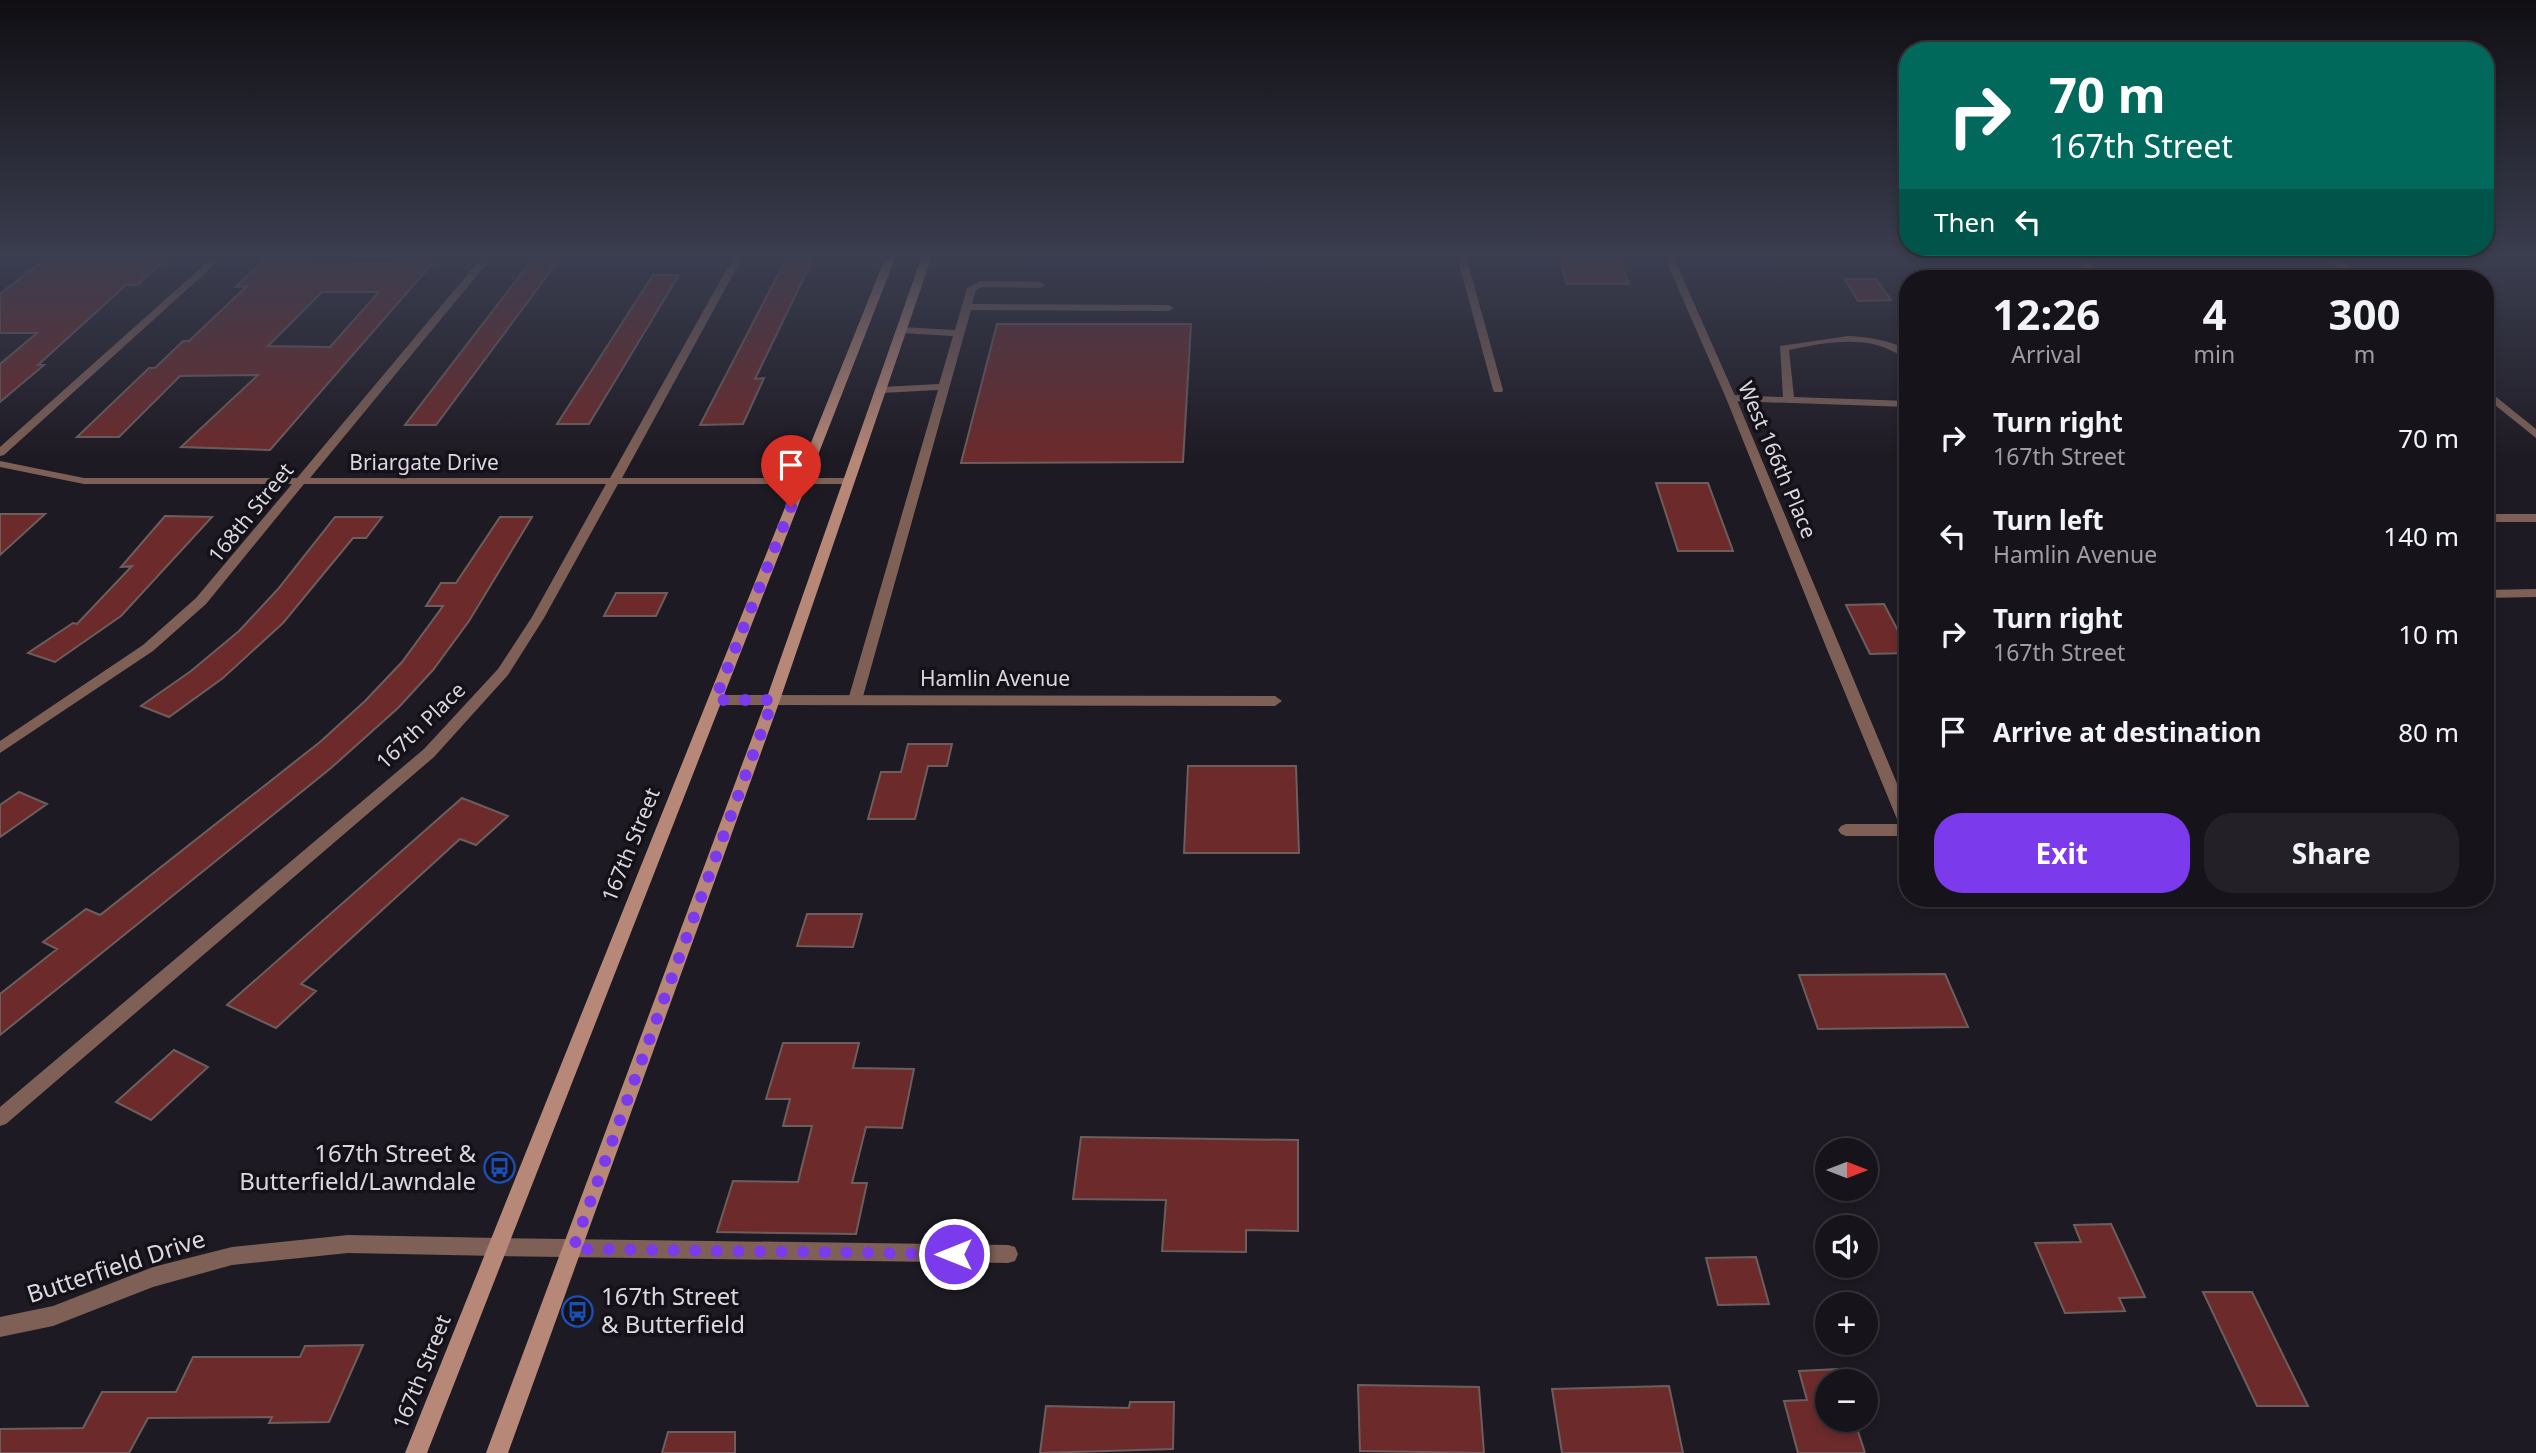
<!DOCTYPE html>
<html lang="en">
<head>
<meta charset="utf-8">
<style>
	:root { --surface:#16141a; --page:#232127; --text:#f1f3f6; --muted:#9e9ea2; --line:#353339; --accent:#7c3aed }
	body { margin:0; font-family:"Noto Sans",sans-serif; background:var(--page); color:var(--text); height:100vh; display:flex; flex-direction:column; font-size:26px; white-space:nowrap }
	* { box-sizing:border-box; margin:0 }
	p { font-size:23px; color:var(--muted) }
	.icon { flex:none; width:38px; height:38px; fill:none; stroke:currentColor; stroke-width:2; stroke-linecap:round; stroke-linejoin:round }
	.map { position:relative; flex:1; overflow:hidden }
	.sheet { position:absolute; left:1899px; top:270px; width:595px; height:637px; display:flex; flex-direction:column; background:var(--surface); border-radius:28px; box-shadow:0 4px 10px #0003,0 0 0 2px var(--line) }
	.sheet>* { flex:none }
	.guide { position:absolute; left:1899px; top:42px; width:595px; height:214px; border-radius:28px; box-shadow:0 4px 10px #0003,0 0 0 2px var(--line); background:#00695c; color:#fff; overflow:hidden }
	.needle { width:46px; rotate:90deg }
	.fabs { position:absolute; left:1815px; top:1138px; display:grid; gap:14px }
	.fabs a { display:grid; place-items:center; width:63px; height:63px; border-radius:50%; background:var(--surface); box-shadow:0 4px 10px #0003,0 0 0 2px var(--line); font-size:35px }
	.pin { position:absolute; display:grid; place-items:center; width:60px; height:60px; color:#fff; margin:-72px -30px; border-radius:50% 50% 50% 0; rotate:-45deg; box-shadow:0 0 7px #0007 }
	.pin .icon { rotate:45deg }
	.me { position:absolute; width:77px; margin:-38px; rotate:270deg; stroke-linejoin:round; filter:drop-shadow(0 0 5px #0008) }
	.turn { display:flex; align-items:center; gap:24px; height:147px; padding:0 35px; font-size:32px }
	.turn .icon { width:91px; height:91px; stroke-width:2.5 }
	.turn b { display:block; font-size:49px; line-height:60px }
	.then { display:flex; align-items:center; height:66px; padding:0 35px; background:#0003; gap:14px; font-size:26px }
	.eta { display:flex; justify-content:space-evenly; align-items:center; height:119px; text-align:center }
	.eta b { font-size:42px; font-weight:700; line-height:49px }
	.cta { display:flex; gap:14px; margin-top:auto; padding:14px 35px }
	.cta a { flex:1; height:80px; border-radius:28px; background:var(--accent); color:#fff; font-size:28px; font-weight:700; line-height:80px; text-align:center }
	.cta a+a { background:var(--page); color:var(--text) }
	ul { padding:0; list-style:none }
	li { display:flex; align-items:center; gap:21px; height:98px; padding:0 35px }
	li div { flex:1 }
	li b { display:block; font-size:26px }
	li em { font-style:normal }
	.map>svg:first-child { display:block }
	.building { fill:#6c2a2b; stroke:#6c5e5d; stroke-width:2; fill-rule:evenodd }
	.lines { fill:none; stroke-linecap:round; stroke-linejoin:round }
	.lane { fill:#7e6056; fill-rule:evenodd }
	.street { fill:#7e6056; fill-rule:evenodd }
	.secondary { fill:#b78777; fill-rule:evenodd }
	.route { stroke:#7c3aed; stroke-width:12; stroke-dasharray:0 21.6 }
	.labels { text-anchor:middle; stroke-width:7; stroke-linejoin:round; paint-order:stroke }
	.street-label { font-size:21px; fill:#dbd9df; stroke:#141119 }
	.near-poi-label { font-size:24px; fill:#dbd9df; stroke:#141119; text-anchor:end }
	.near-street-label { font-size:24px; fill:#dbd9df; stroke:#141119 }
</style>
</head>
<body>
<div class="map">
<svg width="2536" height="1453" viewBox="0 0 2536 1453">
	<rect width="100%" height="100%" fill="#1e1a23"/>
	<path class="building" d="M49,256H170L137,285H126L38,365H44L0,402V364L37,333H0V294Z
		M268,256H314L306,264L398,263L404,257H438L270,450L181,447L258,375L180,376L119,437H77L149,368H155L183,341H189L247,286L236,287ZM322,292H379L330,347L268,346Z
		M535,256H562L436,425H405Z
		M1558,256H1618L1629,284H1567Z
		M786,259H813L755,379L764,378L743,424L700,425Z
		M653,275H679L589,424H557Z
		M1845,279H1876L1891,300L1858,301Z
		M997,324H1191L1183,462L961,463Z
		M1656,483H1708L1733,551H1678Z
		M0,514H45L0,555Z
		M165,516L212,517L121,616L55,662L28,653L73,623L77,624L132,566L121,567Z
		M335,517H382L366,538H353L283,623L223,678L169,717L141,706L191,671L239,631L278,589Z
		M500,517H532L469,621L433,670L398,708L331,768L0,1035V994L57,949L43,942L86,909L100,915L320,742L365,701L402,662L443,606H426L441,583H456Z
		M616,593H667L656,616H604Z
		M1884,604L1908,650V653L1870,654L1846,605Z
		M908,744H952L947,766H928L915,819H868L881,772H901Z
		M1188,766H1296L1299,853H1184Z
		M19,792L47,804L0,837V805Z
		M462,798L508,816L476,845L460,839L381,911L301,984L316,991L276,1028L227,1005Z
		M807,914H862L853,947L797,946Z
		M1945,974L1968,1027L1818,1029L1799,975Z
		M783,1043H859L853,1068L914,1069L902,1128L866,1127L852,1183H867L856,1234L717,1232L733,1181L798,1182L812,1126H783L790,1099H766Z
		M174,1050L208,1067L151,1120L116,1102Z
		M1081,1137L1298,1140V1231L1246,1230V1252L1162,1251L1166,1200L1073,1199Z
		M2111,1224L2145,1297L2119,1298L2125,1311L2065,1313L2035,1243L2081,1242L2074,1225Z
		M1756,1257L1769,1304L1718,1305L1706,1258Z
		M2203,1292H2252L2308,1406H2257Z
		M363,1345L329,1422L269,1423L272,1417L148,1418L129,1453H0V1429L83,1428L102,1392H176L193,1357H300L305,1346Z
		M1839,1369L1843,1381H1827V1419H1854L1865,1453H1798L1784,1401L1807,1400L1799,1371Z
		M1358,1385L1479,1387L1484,1453L1360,1451Z
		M1669,1386L1683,1453H1562L1552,1389Z
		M1130,1402H1174L1173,1449L1040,1453L1046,1406L1129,1408Z
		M668,1432H735V1453H662Z"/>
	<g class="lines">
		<path class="lane" d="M1457,256H1466L1503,390L1502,392H1494L1493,390Z
			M2074,256H2083L2103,278H2093Z
			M2326,256H2336L2362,278H2352Z
			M981,281L1040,282L1045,285L1040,288L982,287L976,290L972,304L1169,305L1174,308L1169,311L971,310L862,700L855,705L850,703L848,700L938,390L881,393L876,390L881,387L939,384L953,336L901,333L896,330L901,327L955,330L967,288Z
			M1848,336C1869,337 1889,340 1908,350V358C1897,354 1888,348 1877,345C1849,338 1818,344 1789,350L1794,397L1908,401V407L1731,401L1726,398L1731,395L1783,397L1780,346Z
			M2485,388L2536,429V438L2485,397Z
			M2485,514H2536V522H2485Z
			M2536,589V597L2485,598V590Z
			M1831,638L1838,642L1908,810V836H1846L1841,834L1838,830L1841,826L1846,824H1899L1824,642Z
			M498,1238L1008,1245L1015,1247L1018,1254L1015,1261L1008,1263L498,1256L491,1254L488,1247L491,1240Z"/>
		<path class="street" d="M214,256H224L4,455L0,456V447Z
			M483,256H493L310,478H610L734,256H743L622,478H849L855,481L849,484H618L544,618L508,675L434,757L6,1124L0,1126V1107L424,749L498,669L532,617L606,484H304L206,604L153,651L0,753V741L143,645L196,598L292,484H84L0,467V461L84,478H297Z
			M1664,256H1673L1736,398L1838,642L1836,645L1831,646L1824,642L1726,398Z
			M715,695L1275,696L1282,701L1275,706L715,705L708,700Z
			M348,1235L498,1238L505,1240L508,1247L505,1254L498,1256L348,1253L232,1265L153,1287L53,1326L0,1337V1317L53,1306L153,1267L232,1247Z"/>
		<path class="secondary" d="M886,256H896L427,1453H405Z
			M922,256H932L780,700L508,1453H486L766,700Z"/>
	</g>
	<linearGradient id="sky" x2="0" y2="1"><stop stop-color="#100e13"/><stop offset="0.56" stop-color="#3b3e50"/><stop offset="1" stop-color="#3b3e50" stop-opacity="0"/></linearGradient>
	<rect width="2536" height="459" fill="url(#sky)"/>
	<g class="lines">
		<path class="route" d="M791,507L715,700H773L573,1249L954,1254"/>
	</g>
	<defs>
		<symbol id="bus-ring" viewBox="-11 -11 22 22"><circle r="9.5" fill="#141119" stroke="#1a4fb4" stroke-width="1.5"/><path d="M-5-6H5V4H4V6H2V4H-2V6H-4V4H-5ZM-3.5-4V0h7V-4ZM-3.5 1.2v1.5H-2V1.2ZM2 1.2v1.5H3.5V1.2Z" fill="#1a4fb4"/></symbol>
	</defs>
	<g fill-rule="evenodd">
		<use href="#bus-ring" x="482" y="1150" width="35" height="35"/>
		<use href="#bus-ring" x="560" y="1294" width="35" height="35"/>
	</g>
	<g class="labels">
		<g class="street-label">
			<text transform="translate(1777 460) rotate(67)" y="7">West 166th Place</text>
			<text x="424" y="470">Briargate Drive</text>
			<text transform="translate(251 513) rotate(-51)" y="7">168th Street</text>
			<text x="995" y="686">Hamlin Avenue</text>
			<text transform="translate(421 726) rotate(-44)" y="7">167th Place</text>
			<text transform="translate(631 845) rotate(-68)" y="7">167th Street</text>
			<text transform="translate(422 1372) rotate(-68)" y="7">167th Street</text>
		</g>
		<g class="near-poi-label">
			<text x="476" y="1162">167th Street &amp;<tspan x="476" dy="28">Butterfield/Lawndale</tspan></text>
			<text x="601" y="1305" text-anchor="start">167th Street<tspan x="601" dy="28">&amp; Butterfield</tspan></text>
		</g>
		<g class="near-street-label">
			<text transform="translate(116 1267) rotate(-18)" y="8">Butterfield Drive</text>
		</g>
	</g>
</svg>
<div class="fabs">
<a><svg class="needle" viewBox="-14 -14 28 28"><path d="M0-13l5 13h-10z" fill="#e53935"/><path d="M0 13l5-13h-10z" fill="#9e9ea2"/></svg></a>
<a><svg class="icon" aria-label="sound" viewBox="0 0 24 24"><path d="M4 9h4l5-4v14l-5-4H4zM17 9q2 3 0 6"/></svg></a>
<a>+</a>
<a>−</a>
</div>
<div class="pin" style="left:791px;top:507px;background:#d93025"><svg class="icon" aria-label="arrive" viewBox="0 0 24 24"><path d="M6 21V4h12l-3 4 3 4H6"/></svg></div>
<svg class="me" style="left:954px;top:1254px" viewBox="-20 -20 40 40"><circle r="17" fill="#7c3aed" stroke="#fff" stroke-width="3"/><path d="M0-11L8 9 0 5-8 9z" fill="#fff"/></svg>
<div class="guide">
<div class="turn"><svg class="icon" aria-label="right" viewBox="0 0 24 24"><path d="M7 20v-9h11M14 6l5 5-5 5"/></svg><div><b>70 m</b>167th Street</div></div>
<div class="then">Then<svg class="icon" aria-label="left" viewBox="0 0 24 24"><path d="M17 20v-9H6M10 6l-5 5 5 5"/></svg></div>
</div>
<section class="sheet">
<div class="eta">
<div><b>12:26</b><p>Arrival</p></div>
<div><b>4</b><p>min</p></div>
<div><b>300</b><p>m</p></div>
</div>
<ul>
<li><svg class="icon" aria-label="right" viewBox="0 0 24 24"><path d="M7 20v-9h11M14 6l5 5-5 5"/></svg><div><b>Turn right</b><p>167th Street</p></div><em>70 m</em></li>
<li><svg class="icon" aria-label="left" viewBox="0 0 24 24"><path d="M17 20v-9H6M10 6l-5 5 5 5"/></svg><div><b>Turn left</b><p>Hamlin Avenue</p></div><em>140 m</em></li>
<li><svg class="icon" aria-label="right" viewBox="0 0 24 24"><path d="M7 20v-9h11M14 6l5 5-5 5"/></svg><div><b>Turn right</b><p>167th Street</p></div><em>10 m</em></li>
<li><svg class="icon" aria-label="arrive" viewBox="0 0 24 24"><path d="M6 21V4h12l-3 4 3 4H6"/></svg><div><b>Arrive at destination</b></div><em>80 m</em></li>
</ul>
<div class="cta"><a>Exit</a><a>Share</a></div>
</section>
</div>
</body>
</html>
